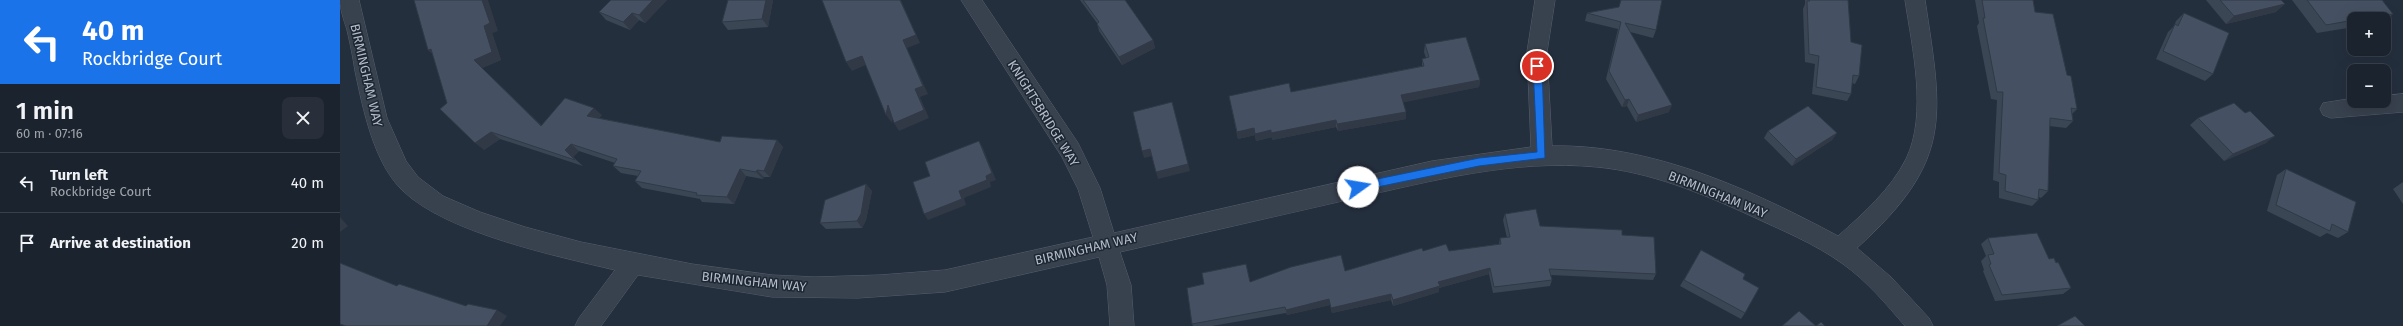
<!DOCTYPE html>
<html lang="en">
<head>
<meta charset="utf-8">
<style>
	:root { --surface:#1b232e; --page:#282f3a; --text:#f1f3f6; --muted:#a0a4aa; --line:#39404a }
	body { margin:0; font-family:"Fira Sans",sans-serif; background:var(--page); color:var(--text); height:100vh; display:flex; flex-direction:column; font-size:15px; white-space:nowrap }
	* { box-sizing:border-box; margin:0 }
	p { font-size:13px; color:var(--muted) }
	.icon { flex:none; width:22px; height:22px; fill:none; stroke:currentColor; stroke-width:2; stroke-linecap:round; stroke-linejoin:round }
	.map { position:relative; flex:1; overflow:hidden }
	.sheet { display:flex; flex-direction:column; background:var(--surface); width:340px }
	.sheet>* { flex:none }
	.guide { background:#1a73e8; color:#fff; overflow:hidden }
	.fabs { position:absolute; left:2007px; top:12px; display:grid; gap:8px }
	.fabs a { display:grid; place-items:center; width:44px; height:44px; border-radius:8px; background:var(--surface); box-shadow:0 4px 16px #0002,0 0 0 1px var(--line); font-size:20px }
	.pin { position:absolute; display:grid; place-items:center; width:34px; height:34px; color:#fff; margin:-17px; border:2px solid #fff; border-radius:50%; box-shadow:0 1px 4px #0007 }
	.me { position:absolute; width:44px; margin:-22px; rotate:77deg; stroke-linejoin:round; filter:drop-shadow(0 0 3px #0008) }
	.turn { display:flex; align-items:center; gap:14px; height:84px; padding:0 16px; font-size:18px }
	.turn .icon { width:52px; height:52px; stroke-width:2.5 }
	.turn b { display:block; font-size:28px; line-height:34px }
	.round { display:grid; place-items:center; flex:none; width:42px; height:42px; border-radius:8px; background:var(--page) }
	.headline { display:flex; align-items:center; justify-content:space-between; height:68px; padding:0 16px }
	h1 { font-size:24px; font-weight:600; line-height:30px }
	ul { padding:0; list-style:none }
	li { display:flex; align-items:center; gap:12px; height:60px; padding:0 16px; border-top:1px solid var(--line) }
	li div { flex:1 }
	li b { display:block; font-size:15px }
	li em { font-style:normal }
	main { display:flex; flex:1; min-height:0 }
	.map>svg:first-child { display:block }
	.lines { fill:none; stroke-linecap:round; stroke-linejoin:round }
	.minor-casing { stroke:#565f6c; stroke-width:1 }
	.minor { fill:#38414e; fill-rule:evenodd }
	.wall { fill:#3b4654 }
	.shaded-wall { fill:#303945 }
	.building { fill:#455162; stroke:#303945 }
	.route { fill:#1a73e8; stroke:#114b97 }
	.labels { text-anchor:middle; stroke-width:3; stroke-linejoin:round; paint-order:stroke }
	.street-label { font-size:13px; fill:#b4bcc9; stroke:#1d2633 }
</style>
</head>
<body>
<main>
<section class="sheet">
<div class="guide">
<div class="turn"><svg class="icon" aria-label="left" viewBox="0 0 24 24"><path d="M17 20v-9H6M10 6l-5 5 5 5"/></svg><div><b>40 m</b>Rockbridge Court</div></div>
</div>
<div class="headline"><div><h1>1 min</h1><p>60 m · 07:16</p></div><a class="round"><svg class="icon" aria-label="close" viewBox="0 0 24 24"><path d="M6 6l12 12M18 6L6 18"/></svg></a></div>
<ul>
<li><svg class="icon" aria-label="left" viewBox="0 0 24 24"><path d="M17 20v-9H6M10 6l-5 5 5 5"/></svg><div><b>Turn left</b><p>Rockbridge Court</p></div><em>40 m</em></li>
<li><svg class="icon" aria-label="arrive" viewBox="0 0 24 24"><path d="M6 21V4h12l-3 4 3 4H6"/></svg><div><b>Arrive at destination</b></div><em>20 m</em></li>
</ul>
</section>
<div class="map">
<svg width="2063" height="326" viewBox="0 0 2063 326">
	<rect width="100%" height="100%" fill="#242f3e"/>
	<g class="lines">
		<defs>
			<path id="minor" d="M0,0H19L47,118L66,161L78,177L103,196L140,212L185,227L241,242L352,264L432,275L475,277L540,275L605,270L753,237L738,189L722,157L621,0H642L738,143L760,188L774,233L1092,161L1191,147L1187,52L1195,0H1215L1207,52L1212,146C1312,144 1412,190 1498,236C1523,214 1551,189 1566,159C1588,114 1572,47 1565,0H1585C1603,119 1613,161 1517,248L1551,277L1589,318L1593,326H1565C1546,304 1527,281 1503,264C1474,243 1441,230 1409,215C1361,193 1310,172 1257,167C1173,159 1092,181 1011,199C934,217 857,234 780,252L791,285L794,326H770L767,285L759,257L605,292L518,298L432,297L298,275L261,326H235L239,318L275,270C216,256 107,233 63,191C34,164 23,109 15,71C13,57 10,43 7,30C4,20 0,10 0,0Z
				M2063,94V112L1991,118L1983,115L1980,109L1983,103L2014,98V101H2044V96Z"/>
		</defs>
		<use href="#minor" class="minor-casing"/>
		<use href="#minor" class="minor"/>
	</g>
	<path class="wall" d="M327,0L305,23L299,20L290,30L266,20L259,12Z
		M433,0L428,27L388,30L382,22Z
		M740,0H785L813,40L815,48L782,65L759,31L757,23Z
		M1281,0H1322L1316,30L1313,38L1290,32L1329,112L1296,122L1287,106L1282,107L1266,79L1278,29L1245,21L1247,13L1279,7Z
		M1465,0H1508L1511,42L1519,76L1515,84L1512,83L1511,94L1507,101L1472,94L1475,64L1465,62L1463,9L1465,4Z
		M1635,0H1693L1695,12L1727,75L1737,109L1732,114L1733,121L1726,128L1709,126L1708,191L1701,198L1699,197L1698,200L1692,206L1659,198V182L1653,180L1657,100L1651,99L1637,26L1639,23Z
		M1866,0H1941L1936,12L1886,24Z
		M1952,0H2042L2053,14L2044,22V19H2014V27L1977,33Z
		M1844,13L1873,74L1865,81L1816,59L1828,32L1834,26L1836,21Z
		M158,31L152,33L161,60L142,68L201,125L262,115L259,118L380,142L437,140L443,147L430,177H424L423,179L406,176L394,204L362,202L360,199L302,188L295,181L298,176L281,173L273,166L275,163L239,151L233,157L243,166L160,139L144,150L107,103L93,54L88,50Z
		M1085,44L1140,80L1139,87L1063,102L1066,112V119L998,131L996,127L932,140V137L916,141L915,135L898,139L889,96L951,92L1082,66V59L1086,58L1084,52Z
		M1858,118L1926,143L1884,161L1850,125Z
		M1428,131L1497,133L1492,140L1452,166L1424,138Z
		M1946,169L2008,232L1998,238L1987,233L1980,237L1927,211L1937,175Z
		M2063,182V204L2053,189Z
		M526,184L532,191L526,220L522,228L486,229L480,223Z
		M1165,214L1200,226L1282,235L1316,274L1313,280L1211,275L1212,280L1210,286L1153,293L1149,274L1099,288V292L1053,306L1051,300L992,313L990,305L947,315L946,313L872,326H853L852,324L910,282L1005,271L1083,251H1109L1159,244L1160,238H1167L1163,220Z
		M1648,238L1709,259L1716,263L1731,288L1723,294L1655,301L1643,271L1644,270L1641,261L1646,256L1641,244Z
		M1361,250L1403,279L1405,313L1401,319L1340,286Z"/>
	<path class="shaded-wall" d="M142,0H148L158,31L152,33L161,60L142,68L209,133L201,126L134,60Z
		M313,0H327L305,23L299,15Z
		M426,0H433L428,27L422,19Z
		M560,0H561L580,43L567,48L588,94L580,97L589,118L559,131L554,123L575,89L563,40Z
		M1945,4L1936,12L1886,24L1894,16Z
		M292,13L299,20L290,30L283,22Z
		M813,40L815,48L782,65L779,57Z
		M91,49L97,58L88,50Z
		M522,56L528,64L512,71L506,62Z
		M1140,80L1139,87L1061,103V95Z
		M1289,99L1287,106L1282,107L1285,100Z
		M832,102L850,171L818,179L816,172Z
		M548,105L553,113L552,123L546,115Z
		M1332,105L1329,112L1296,122L1298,115Z
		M254,108L262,115L255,123L247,116Z
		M1066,112V119L998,131L997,124Z
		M996,120V127L932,140L931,133Z
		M914,128L915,135L898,139L897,132Z
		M931,130L932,137L916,141L915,134Z
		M151,132L160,139L144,150L135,143Z
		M1497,133L1492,140L1452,166L1456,159Z
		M1935,136L1926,143L1884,161L1893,154Z
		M437,140L443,147L430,177L424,171Z
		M639,141L643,148L656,180L650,182L651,187L624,198L626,205L588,220L584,214L619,191L646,176Z
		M231,144L239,151L233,157L243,166L225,150Z
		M810,149L812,156L804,158L802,151Z
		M400,169L406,176L394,204L387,197Z
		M417,170L424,177L423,179L416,172Z
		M526,184L532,191L526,220L522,228L517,221Z
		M0,217L8,226L0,232Z
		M1150,268L1149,274L1099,288V292L1053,306V300L1098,282Z
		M1051,294V300L992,313L991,308Z
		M989,299L990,305L947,315L946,310Z
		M157,310L167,316L160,326H147Z"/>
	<path class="building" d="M74,0H142L150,23L144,26L152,52L134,60L201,126L225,98L254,108L247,116L380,142L382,136L437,140L424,171L417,170L416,172L400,169L387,197L356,195L357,193L295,181L301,171L273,166L277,159L231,144L225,150L235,160L151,132L135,143L100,109L107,103L91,49L88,50Z
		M271,0H313L299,15L292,13L283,22L259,12Z
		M388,0H426L422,19L382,22Z
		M482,0H560L576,35L563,40L583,86L575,89L584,110L554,123L548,105L546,115L522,56L506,62Z
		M743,0H785L813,40L779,57L757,24L759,22Z
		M1281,0H1322L1316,30L1285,23L1332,105L1298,115L1289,99L1285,100L1269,71L1281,22L1247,13L1279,7Z
		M1469,0H1508L1511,42L1522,45L1519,76L1513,75L1511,94L1476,87L1479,56L1469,54L1467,1H1470Z
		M1642,0H1693L1695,12L1713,14L1727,75L1731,76L1737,109L1731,108L1733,121L1710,118L1708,191L1699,189L1698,200L1665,191L1666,175L1659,173L1663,92H1657L1643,18H1645Z
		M1880,0H1941L1945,4L1894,16Z
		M1967,0H2042L2053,14L2023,19H2014V20L1986,25Z
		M1844,13L1889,33L1873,74L1823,51L1835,24L1838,26Z
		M1126,37L1140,80L1061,95L1066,112L997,124L996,120L931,133V130L915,134L914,128L897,132L889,96L949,83L951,92L1084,66L1082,59L1089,57L1085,44Z
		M832,102L848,164L816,172L810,149L802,151L793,112Z
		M1894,103L1905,113L1910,111L1935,136L1893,154L1858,118Z
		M1468,106L1497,133L1456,159L1428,131Z
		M639,141L652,173L646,176L647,180L619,191L622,199L584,214L573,182L590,176L585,162Z
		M1946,169L2016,202L2008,232L1992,224L1990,231L1936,205Z
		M526,184L521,214L517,221L480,223L485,200Z
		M1196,209L1200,226L1282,230V235L1314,237L1316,274L1209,269L1212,280L1154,287L1150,268L1098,282L1100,286L1053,300L1051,294L991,308L989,299L946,310L945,307L852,324L847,288L864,284L862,273L906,264L910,282L951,267L1001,255L1005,271L1082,248L1083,251L1106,244L1109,251L1161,244L1160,238L1170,237L1165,214Z
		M1697,233L1709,259L1714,258L1716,263L1718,262L1731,288L1662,295L1649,265L1651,264L1648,255L1654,254L1648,238Z
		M1361,250L1405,274L1403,279L1419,288L1405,313L1344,280Z
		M0,263L57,286L59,284L126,306L128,304L157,310L147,326H6L0,324Z
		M1459,311L1476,326L1481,322L1485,326H1442Z
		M1735,316L1745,326H1717Z"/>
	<path class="route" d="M1197,62L1202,66L1205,158L1139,166L1018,191L1015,190L1013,187L1018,183L1139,158L1197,152L1193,66Z"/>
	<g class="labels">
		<g class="street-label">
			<text transform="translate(27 75) rotate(77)" y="5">BIRMINGHAM WAY</text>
			<text transform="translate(704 113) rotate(58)" y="5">KNIGHTSBRIDGE WAY</text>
			<text transform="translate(1378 194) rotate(22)" y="5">BIRMINGHAM WAY</text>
			<text transform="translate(746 248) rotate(-13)" y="5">BIRMINGHAM WAY</text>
			<text transform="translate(414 281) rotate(6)" y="5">BIRMINGHAM WAY</text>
		</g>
	</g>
</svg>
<div class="fabs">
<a>+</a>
<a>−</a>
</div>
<div class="pin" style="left:1197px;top:66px;background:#d93025"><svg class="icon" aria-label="arrive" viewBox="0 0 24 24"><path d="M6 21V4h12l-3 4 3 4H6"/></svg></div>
<svg class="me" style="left:1018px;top:187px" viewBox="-20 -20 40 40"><circle r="19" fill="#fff"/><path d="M0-13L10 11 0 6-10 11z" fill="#1a73e8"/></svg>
</div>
</main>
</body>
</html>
